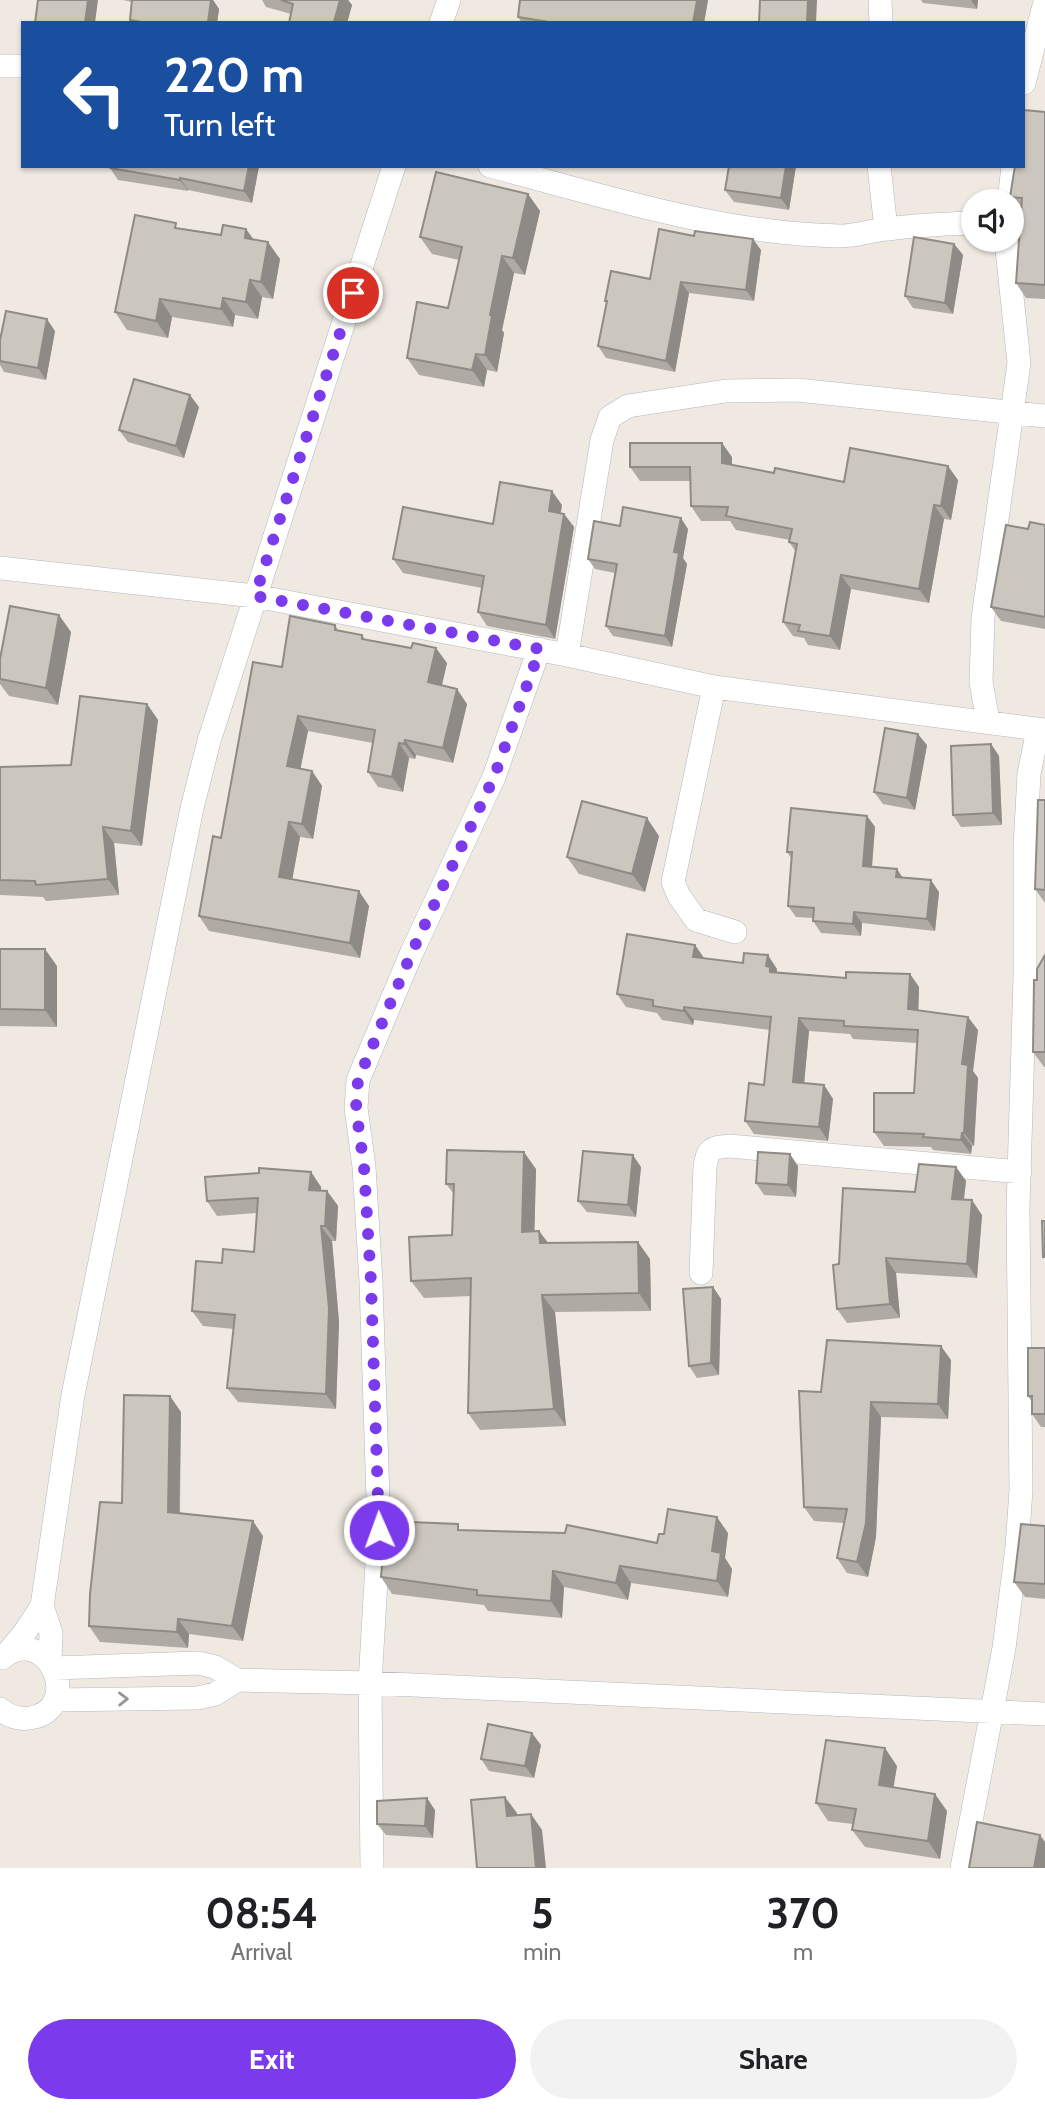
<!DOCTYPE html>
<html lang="en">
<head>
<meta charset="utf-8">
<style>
	:root { --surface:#fff; --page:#f2f2f2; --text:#202124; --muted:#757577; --accent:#7c3aed }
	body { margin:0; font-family:Cabin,sans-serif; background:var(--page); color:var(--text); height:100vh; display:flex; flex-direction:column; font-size:26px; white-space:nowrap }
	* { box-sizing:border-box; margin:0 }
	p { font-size:23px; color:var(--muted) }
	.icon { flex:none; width:38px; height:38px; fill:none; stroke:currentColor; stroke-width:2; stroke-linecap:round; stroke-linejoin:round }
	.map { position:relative; height:1868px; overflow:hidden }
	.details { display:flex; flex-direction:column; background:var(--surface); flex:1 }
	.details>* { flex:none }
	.hud { position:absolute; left:21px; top:21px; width:1004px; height:147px; border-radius:0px; box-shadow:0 2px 5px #0004; background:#1a4fa0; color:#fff; overflow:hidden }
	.fabs { position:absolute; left:961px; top:189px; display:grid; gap:14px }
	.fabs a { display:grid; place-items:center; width:63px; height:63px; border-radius:50%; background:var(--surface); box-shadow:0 2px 5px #0004; font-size:35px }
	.pin { position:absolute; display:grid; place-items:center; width:60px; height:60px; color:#fff; margin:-30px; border:4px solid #fff; border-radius:50%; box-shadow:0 2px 7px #0007 }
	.me { position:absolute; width:77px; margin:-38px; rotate:358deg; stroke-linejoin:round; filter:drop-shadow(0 0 5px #0008) }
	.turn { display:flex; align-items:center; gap:24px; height:147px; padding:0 28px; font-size:32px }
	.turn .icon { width:91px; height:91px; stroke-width:2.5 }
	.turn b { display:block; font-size:49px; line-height:60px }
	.eta { display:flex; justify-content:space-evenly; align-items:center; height:119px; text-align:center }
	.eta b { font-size:42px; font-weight:700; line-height:49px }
	.button { display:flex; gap:14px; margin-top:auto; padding:14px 28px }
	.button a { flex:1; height:80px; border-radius:42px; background:var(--accent); color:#fff; font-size:28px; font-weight:700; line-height:80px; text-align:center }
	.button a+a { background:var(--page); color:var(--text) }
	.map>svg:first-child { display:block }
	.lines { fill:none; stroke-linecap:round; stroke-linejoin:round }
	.minor-casing { stroke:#b4b7c1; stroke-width:24 }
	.minor { stroke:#fff; stroke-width:23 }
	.wall { fill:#afaba4 }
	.shaded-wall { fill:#8e8b86 }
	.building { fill:#cbc7bf; stroke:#8e8b86; stroke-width:2 }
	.oneway { stroke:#969696 }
	.route { stroke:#7c3aed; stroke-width:12; stroke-dasharray:0 21.6 }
</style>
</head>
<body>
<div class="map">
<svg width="1045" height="1868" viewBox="0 0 1045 1868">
	<rect width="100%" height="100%" fill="#efe9e1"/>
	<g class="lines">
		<defs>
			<path id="minor" d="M880,0L881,23
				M441,23L449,0
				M0,66H23
				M1024,83L1045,2
				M490,166C605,196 720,234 840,236C856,236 872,230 888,229C916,225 945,224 973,223
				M879,166L886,229
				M1009,201L1013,166
				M0,568L255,596L567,655L714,687L1045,730
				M567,655L602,440L610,417L628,406L726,391L797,390L1045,416
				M714,687L673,882L679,896L696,920L735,932
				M988,721L981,682L983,618L1019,363L1006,240
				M701,1273L705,1167C708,1148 711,1148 729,1146L1020,1172
				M42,1606L51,1633L50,1662
				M6,1655L25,1632L42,1606L73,1395L192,808L209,741L394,166
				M54,1668L198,1663L215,1667L237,1680L370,1683L1045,1714
				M55,1700L198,1698L215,1694L237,1680
				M0,1709C8,1716 19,1720 30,1718C86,1709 47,1621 2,1658
				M372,1868L370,1683L379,1530L371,1282L364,1167L356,1108L358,1080L412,952L494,777L539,649
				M962,1868L1004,1648L1017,1547L1021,1490L1018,1208L1025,977V847L1029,774L1038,730"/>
		</defs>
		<use href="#minor" class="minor-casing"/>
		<use href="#minor" class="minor"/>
	</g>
	<path class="wall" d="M123,0H213L219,9L217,23H132L130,20L132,2Z
		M262,0H348L352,5L347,23H289L291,14L266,7Z
		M708,0L704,23H522L518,17Z
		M921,0H978L977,9L923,3Z
		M1045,112V299L1026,298L1016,283L1021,212L1010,197Z
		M259,166L252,203L188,190V191L118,180L110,168Z
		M796,166L789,210L734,202L725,190Z
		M528,194L540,211L525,275L514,273L502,330L504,333L497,372L487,370L484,387L419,375L407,358L448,308L459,260L432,254L420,237Z
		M180,228L254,239L280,259L273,299L262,297L258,319L235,315L233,327L172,317L168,338L127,330L115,312Z
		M954,244L963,255L953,314L913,308L905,296Z
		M761,250L754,301L689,293L675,372L606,358L598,346L607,304L605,301L650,279Z
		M55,331L46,380L4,372L0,365V340Z
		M199,407L184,458L128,442L119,430Z
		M732,457V465L774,473L844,482L958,480L951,520L944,519L929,603L851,589L840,650L808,645L804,638L793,636L783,622L796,552L789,542L790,540L736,530L730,521H701L691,506L690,481H640L630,467Z
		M562,505L561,513L564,514L574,527L555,639L487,626L478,612L482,588L403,573L393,559L493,524Z
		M1045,525V629L1001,621L991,607L1028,529Z
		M620,526L688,529L683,558L687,564L672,647L613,636L606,626L615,573L595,569L588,559Z
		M335,625L339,631L362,635L366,640L447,663L442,685L467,704L453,763L416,755L415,759L409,758L403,792L378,787L368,772L373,743L308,731L300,769L312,771L322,786L313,839L300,837L292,879L369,906L360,958L209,931L199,916L221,838L282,667Z
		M71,632L58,705L9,696L0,684V659Z
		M147,704L158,720L142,846L114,843L119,895L46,901L43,897L0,895V767L71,765Z
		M991,744L999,756L1002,825L961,827L953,815Z
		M927,745L915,810L883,804L874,792Z
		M1045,800V903L1035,889Z
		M867,816L875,827L872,867L939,892L935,931L862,923L861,936L821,933L813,921V918L796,917L788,906L792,859L787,852Z
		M659,836L645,892L579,874L567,857Z
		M695,945L704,959L777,969V972L846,978L910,974L919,987L918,1010L978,1030L973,1071L978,1078L974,1146H972L971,1154L933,1150L931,1147L884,1146L874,1132L914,1093L917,1043L853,1039L850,1034L809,1031L804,1083L824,1085L833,1099L828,1141L754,1134L745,1121L764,1085L770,1030L694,1020L693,1025L662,1020L657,1013L626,1007L617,994Z
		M0,949L57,966V1027L0,1026Z
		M1045,955V1067H1044L1033,1052L1037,980Z
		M798,1166L796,1197L764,1195L756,1183Z
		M641,1167L636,1217L587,1212L578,1201Z
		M956,1167L966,1181L964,1200L982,1215L977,1278L896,1273L900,1318L847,1323L837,1309L839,1264L915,1192Z
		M536,1169L534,1231H539L548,1243L650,1259L651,1311L555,1312L566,1426L480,1430L468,1413L471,1296L424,1298L411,1281L452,1235L454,1194L446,1184Z
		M311,1172L321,1187V1191H327L338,1206L336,1241H332L339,1322L336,1409L238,1402L227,1388L234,1329L203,1326L192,1311L222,1263L254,1252L257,1213L217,1216L207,1201Z
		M713,1287L721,1299L719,1375L697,1378L689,1366Z
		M1045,1348V1427H1041L1032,1414V1402L1028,1396Z
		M951,1360L948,1419L881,1417L876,1537L868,1577L847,1573L837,1558L844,1523L814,1521L804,1507L821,1392Z
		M181,1412L180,1513L263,1536L243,1641L189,1634L188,1648L100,1642L89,1626L122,1503Z
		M1045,1526V1599L1025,1597L1014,1582Z
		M462,1530L657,1543L664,1534L728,1533L725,1558L732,1569L728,1597L631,1583L628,1600L564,1587L562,1618L488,1611L484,1605L392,1594L381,1577Z
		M541,1745L534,1778L489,1771L481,1759Z
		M897,1766L893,1787L947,1811L940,1859L865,1847L852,1830L853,1824L828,1821L816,1803Z
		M435,1810L433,1838L386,1835L377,1824Z"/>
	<path class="shaded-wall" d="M88,0H98L95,23H85Z
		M211,0H213L219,9L217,23H208Z
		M340,0H348L352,5L347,23L334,22Z
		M697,0H708L704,23H693Z
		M808,0H817L816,23H807Z
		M971,0H978L977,9Z
		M249,166H259L252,203L244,191Z
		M786,166H796L789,210L781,198Z
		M180,178L188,190V191L180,180Z
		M528,194L540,211L525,275L513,258Z
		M246,229L259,247L245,238Z
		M753,239L761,250L754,301L746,290Z
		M268,242L280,259L273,299L261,282Z
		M954,244L963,255L953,314L945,303Z
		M502,256L514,273L502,330L504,333L497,372L485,355L490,315Z
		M250,280L262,297L258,319L246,302Z
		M681,282L689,293L675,372L666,361Z
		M223,298L235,315L233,327L221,309Z
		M160,299L172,317L168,338L156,321Z
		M47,319L55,331L46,380L38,368Z
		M476,354L487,370L484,387L472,370Z
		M190,395L199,407L184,458L176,446Z
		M722,443L732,457V478L722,463Z
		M948,466L958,480L951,520L941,506Z
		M552,491L562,505L558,525L549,511Z
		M934,505L944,519L929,603L919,589Z
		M564,514L574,527L555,639L546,625Z
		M681,518L688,529L683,558L687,564L672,647L665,636L674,552Z
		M841,575L851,589L840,650L830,636Z
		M59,615L71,632L58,705L46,688Z
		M436,648L447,663L439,697L428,682Z
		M457,689L467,704L453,763L443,748Z
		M147,704L158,720L142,846L131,831Z
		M298,716L308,731L298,781L287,766Z
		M918,734L927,745L915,810L907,798Z
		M405,740L416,755L415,759L404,744Z
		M399,743L409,758L403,792L392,777Z
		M991,744L999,756L1002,825L993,813Z
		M312,771L322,786L313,839L302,824Z
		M867,816L875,827L871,877L863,866Z
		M647,818L659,836L645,892L632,874Z
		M289,822L300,837L290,892L279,877Z
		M103,827L114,843L119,895L108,879Z
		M897,869L905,881L896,877Z
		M931,880L939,892L935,931L927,919Z
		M359,891L369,906L360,958L350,943Z
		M854,912L862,923L861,936L853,924Z
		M695,945L704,958L702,971L693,957Z
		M45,949L57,966V1027L45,1010Z
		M768,955L777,969L776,975L779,985L766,966Z
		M910,974L919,987L918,1022L908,1009Z
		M684,1007L694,1020L693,1025L684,1011Z
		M968,1017L978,1030L973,1071L978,1078L974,1146L964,1133L962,1064Z
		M799,1018L809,1031L803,1095L793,1082Z
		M824,1085L833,1099L828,1141L819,1127Z
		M962,1133L972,1146L971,1154L961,1140Z
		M524,1152L536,1169L534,1249L522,1232Z
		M790,1154L798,1166L796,1197L788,1185Z
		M633,1155L641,1167L636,1217L628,1205Z
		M956,1167L966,1181L962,1213L952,1199Z
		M311,1172L321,1187L320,1205L309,1190Z
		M327,1191L338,1206L336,1241L325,1226Z
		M972,1200L982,1215L977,1278L967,1264Z
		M321,1226L332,1241L339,1322L336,1409L326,1394Z
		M539,1231L552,1248L540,1243Z
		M638,1242L650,1259L651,1311L639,1293Z
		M886,1258L896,1273L900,1318L890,1304Z
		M713,1287L721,1299L719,1375L711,1363Z
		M542,1295L555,1312L566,1426L554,1409Z
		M941,1346L951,1360L948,1419L938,1404Z
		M170,1396L181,1412L179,1527L168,1512Z
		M871,1402L881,1417L876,1537L868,1577L857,1562Z
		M717,1517L728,1533L725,1558L732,1569L728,1597L717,1581L712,1551Z
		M253,1521L263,1536L243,1641L232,1626Z
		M620,1566L631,1583L628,1600L616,1583Z
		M553,1571L564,1587L562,1618L551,1601Z
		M178,1619L189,1634L188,1648L177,1632Z
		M532,1733L541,1745L534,1778L525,1766Z
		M885,1748L897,1766L891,1803L879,1785Z
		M935,1794L947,1811L940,1859L928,1841Z
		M505,1797L517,1813L518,1832L507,1816Z
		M427,1798L435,1810L433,1838L425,1826Z
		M531,1814L542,1830L546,1868H536Z
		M1040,1835L1045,1842V1868H1034Z"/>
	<path class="building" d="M38,0H88L85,23H35Z
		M132,0H211L208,22L210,23H147L130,20Z
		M281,0H340L334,22L338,23H289L293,4Z
		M520,0H697L693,23H555L518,17Z
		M760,0H808L807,23H759Z
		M1024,110L1045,112V285L1016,283L1022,198L1010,197L1015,166H1024Z
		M110,166H249L244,191L180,178V180L110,168Z
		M729,166H786L781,198L725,190Z
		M436,172L528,194L513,258L502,256L490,315L492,316L485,355L476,354L472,370L407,358L417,302L448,308L462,247L420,237Z
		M135,215L176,223L175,228L221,235L223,225L246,229L245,238L268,242L261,282L250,280L246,302L223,298L221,309L160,299L156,321L115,312Z
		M659,229L694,236L695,231L753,239L746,290L681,282L666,361L598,346L607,301H605L611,271L650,279Z
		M914,237L954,244L945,303L905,296Z
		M6,311L47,319L38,368L0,361V340Z
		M134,379L190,395L176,446L119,430Z
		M630,443H722V463L774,473L775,468L844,482L850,448L948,466L941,506L934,505L919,589L841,575L830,636L798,631L800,625L783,622L797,544L789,542L792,529L726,516L728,507L691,506L690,467H630Z
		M500,482L552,491L549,511L564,514L546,625L478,612L484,576L393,559L403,507L493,524Z
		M623,507L681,518L674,552L679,553L665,636L606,626L617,564L588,559L594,521L620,526Z
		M1030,522L1045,525V617L991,607L1006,525L1028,529Z
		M10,606L59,615L46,688L0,679V659Z
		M290,616L335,625V630L362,635V639L411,648L413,643L436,648L428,682L457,689L443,748L405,740L404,744L399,743L392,777L368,772L375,730L298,716L287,766L312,771L302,824L289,822L279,877L359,891L350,943L199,916L213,836L221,838L253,662L282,667Z
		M80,696L147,704L131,831L103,827L108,879L36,885L35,881L0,880V767L71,765Z
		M885,728L918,734L907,798L874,792Z
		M991,744L993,813L953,815L951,746Z
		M1038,800H1045V890L1035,889Z
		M582,801L647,818L632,874L567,857Z
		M791,808L867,816L863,866L897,869L896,877L931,880L927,919L854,912L853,924L813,921L814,908L788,906L792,852H787Z
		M627,934L695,945L693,957L743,963L744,953L768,955L766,966L770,967V972L846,978V972L910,974L908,1009L968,1017L962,1064L968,1065L964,1133H962L961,1140L923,1137L924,1134L874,1132V1093H914L918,1030L844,1026V1021L799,1018L793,1082L824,1085L819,1127L745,1121L749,1083L764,1085L771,1017L684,1007V1011L653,1006V1000L617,994Z
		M0,949H45V1010L0,1009Z
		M1045,955V1052H1033L1034,980H1037V969Z
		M447,1150L524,1152L522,1232L539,1231L540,1243L638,1242L639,1293L542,1295L554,1409L468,1413L471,1278L411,1281L409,1237L452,1235L454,1184H446Z
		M583,1151L633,1155L628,1205L578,1201Z
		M758,1152L790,1154L788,1185L756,1183Z
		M919,1164L956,1167L952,1199L972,1200L967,1264L886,1258L890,1304L837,1309L833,1265L839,1264L843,1188L915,1192Z
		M259,1168L311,1172L309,1190L327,1191L325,1226H321L329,1308L326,1394L227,1388L235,1315L192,1311L196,1261L222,1263L223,1249L254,1252L258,1198L207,1201L205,1177L259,1173Z
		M1042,1221H1045V1257H1043Z
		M713,1287L711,1363L689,1366L683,1289Z
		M827,1340L941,1346L938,1404L871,1402L866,1523L857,1562L837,1558L847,1509L804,1507L799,1391L821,1392Z
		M1028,1348H1045V1414H1032V1396H1028Z
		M124,1395L170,1396L168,1512L253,1521L232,1626L178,1619L177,1632L89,1626L90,1594L100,1502L122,1503Z
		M668,1509L717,1517L712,1551L721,1553L717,1581L620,1566L616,1583L553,1571L551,1601L477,1595V1590L381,1577L386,1521L458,1524V1530L565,1533L567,1525L657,1543L659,1534H664Z
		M1021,1524L1045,1526V1584L1014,1582Z
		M488,1724L532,1733L525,1766L481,1759Z
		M826,1740L885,1748L879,1785L935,1794L928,1841L852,1830L856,1809L816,1803Z
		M505,1797L507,1816L531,1814L536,1868H477L471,1800Z
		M427,1798L425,1826L377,1824V1801Z
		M977,1822L1040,1835L1034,1868H969Z"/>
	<defs><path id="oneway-chevron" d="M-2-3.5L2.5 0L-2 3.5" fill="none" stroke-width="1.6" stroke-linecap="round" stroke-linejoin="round" transform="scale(1.75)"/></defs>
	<use class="oneway" href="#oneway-chevron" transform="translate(123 1699) rotate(-1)"/>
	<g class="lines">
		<path class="route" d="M353,293L255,596L540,649L494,777L412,952L358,1080L356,1108L364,1167L371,1282L379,1530"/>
	</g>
</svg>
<div class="fabs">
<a><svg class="icon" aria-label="sound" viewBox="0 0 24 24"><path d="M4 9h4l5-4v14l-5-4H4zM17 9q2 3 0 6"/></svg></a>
</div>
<div class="pin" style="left:353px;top:293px;background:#d93025"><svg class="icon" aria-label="arrive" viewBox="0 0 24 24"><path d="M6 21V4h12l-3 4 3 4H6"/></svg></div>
<svg class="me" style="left:379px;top:1530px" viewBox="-20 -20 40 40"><circle r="17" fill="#7c3aed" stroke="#fff" stroke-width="3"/><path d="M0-11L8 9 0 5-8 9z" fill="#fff"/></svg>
<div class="hud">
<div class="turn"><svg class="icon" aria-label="left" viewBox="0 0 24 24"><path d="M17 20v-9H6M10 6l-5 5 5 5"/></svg><div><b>220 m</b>Turn left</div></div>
</div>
</div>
<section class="details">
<div class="eta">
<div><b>08:54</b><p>Arrival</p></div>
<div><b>5</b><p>min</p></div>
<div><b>370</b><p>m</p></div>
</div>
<div class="button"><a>Exit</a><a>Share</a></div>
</section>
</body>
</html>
